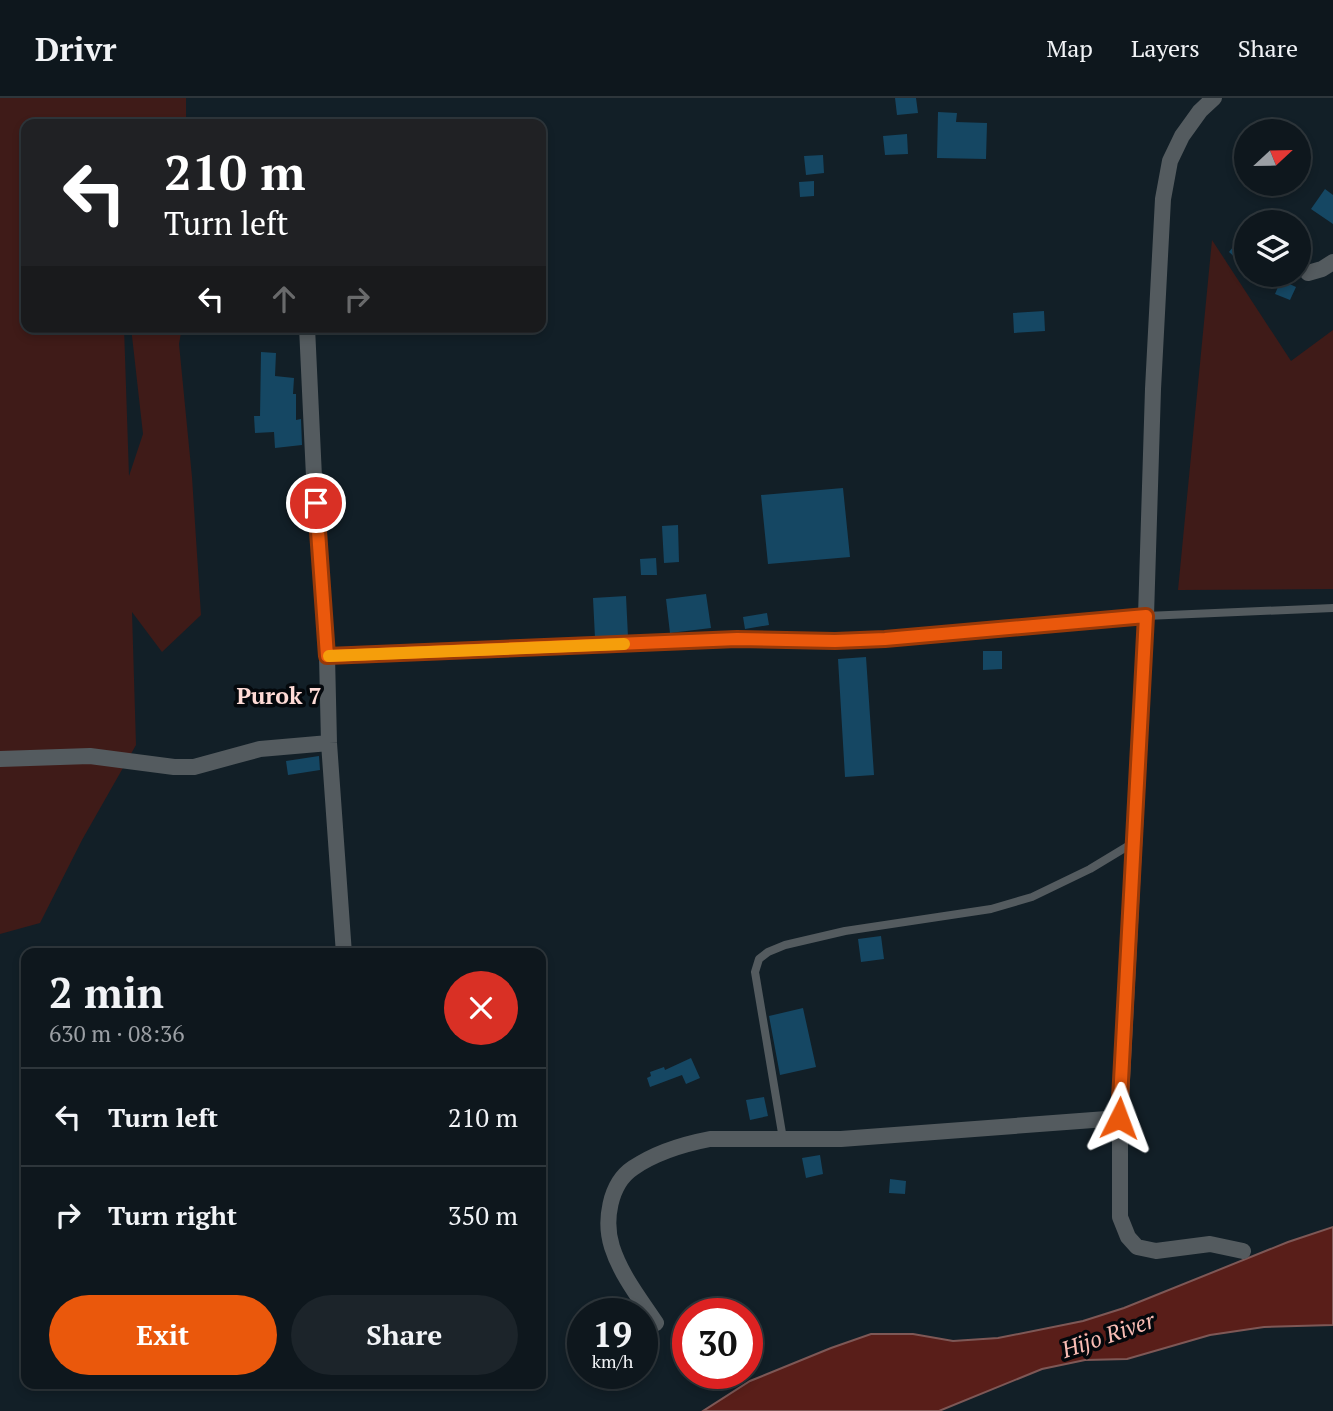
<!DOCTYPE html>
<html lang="en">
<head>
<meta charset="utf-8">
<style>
	:root { --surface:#0e171d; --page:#1c242a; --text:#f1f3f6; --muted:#9b9fa4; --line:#2e363b; --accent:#ea580c }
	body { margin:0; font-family:"PT Serif",serif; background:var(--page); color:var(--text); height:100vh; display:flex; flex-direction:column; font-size:26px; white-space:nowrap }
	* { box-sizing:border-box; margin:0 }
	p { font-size:23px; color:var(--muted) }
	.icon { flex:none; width:38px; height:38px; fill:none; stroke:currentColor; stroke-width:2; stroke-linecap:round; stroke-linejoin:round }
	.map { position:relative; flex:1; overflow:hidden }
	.panel { position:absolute; left:21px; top:850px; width:525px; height:441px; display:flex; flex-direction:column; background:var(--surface); border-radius:14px; box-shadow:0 4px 10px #0003,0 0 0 2px var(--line) }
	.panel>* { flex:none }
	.guide { position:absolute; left:21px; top:21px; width:525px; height:214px; border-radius:14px; box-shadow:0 4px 10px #0003,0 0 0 2px var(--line); background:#202124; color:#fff; overflow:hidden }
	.needle { width:46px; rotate:68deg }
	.tools { position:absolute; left:1234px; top:21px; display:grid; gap:14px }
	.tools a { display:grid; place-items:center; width:77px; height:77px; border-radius:50%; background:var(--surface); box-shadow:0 4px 10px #0003,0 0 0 2px var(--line); font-size:35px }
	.speed { position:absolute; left:567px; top:1200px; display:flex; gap:14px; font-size:35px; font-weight:700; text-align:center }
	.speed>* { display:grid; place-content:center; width:91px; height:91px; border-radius:50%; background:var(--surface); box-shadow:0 4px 10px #0003,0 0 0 2px var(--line); line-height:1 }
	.speed small { font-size:18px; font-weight:400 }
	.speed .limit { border:10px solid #d22; background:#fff; color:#111 }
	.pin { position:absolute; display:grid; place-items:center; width:60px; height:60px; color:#fff; margin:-30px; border:4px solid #fff; border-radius:50%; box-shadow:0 2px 7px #0007 }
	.me { position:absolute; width:77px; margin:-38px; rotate:3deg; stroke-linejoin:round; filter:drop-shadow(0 0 5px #0008) }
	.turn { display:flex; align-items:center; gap:24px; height:147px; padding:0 28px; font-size:32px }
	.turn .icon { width:91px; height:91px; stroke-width:2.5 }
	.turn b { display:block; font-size:49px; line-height:60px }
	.lanes { display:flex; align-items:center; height:66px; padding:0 28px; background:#0003; justify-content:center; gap:35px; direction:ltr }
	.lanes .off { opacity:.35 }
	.round { display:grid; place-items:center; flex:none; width:74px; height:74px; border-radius:37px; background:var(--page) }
	.summary { display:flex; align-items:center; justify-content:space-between; height:119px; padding:0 28px }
	h1 { font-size:42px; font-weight:700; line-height:52px }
	.button { display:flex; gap:14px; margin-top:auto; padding:14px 28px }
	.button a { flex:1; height:80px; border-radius:42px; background:var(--accent); color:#fff; font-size:28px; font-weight:700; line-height:80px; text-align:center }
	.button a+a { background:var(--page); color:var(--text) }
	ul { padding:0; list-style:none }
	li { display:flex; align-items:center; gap:21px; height:98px; padding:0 28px; border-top:2px solid var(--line) }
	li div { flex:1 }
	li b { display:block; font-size:26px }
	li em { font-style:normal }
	header { display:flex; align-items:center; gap:42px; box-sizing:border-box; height:98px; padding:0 35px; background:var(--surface); border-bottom:2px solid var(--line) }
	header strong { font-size:33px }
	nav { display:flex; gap:38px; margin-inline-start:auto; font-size:24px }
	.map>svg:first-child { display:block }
	.green { fill:#3f1b18 }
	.water { fill:#591e19; stroke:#7e5856; stroke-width:2 }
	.building { fill:#154763 }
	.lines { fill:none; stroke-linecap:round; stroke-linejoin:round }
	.service { stroke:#545b5f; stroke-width:8 }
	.minor { stroke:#545b5f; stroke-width:16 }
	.route-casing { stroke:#983908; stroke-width:18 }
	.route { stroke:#ea580c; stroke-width:12 }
	.slow { stroke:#f59e0b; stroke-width:12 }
	.labels { text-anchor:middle; stroke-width:7; stroke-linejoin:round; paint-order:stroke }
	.neighbourhood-label { font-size:23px; font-weight:bold; fill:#fedbd6; stroke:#04080c }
	.water-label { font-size:23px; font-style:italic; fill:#f8bcb4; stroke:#04080c }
</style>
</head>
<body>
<header>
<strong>Drivr</strong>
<nav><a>Map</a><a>Layers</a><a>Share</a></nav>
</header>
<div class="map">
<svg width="1333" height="1313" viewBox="0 0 1333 1313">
	<rect width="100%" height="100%" fill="#121f27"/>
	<path class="green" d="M0,0H186V26H26V229H124L129,378L143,336L131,229H182L179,246L192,379L201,517L162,554L132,514L136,647L82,742L40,825L0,836Z
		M1212,142L1291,263L1333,232V491L1178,492Z"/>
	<path class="water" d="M1333,1129V1227L1264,1229L1210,1237L1127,1261L1085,1262L1042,1271L939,1313H703L750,1283L831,1250L871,1236H913L953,1243L998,1240L1083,1223L1124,1210L1288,1144Z"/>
	<path class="building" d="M895,0H916L918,15L897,17Z
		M938,14L957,15L956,24L987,25L986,61L937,60Z
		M907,36L908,56L885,57L883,38Z
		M823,57L824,75L806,77L804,58Z
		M814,83V98L800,99L799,84Z
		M1325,91L1333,97V126L1311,111Z
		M1246,133V169L1229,154Z
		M1281,182L1296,189L1290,202L1275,196Z
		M1044,213L1045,233L1014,235L1013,215Z
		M261,254L276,255L275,278L294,280L293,296H296V322L301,321L302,347L275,350L274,334L255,335L254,318H260Z
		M843,390L850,459L768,466L761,397Z
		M678,427L679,464L664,465L662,428Z
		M656,460L657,477H641L640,461Z
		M706,496L711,530L670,535L666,501Z
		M626,498L628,539L595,540L593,500Z
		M767,515L769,527L745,531L743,519Z
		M983,553H1002V571L983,572Z
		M866,559L874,677L845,679L838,561Z
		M319,658L320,672L288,677L286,663Z
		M881,838L884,861L861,864L858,841Z
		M803,910L816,969L780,977L769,918Z
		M691,960L700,980L686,986L682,977L650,989L647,980L651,978L650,974L664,969L665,972Z
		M764,999L768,1018L750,1022L746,1002Z
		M820,1057L823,1076L806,1080L802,1060Z
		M890,1081L906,1083L905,1096L889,1095Z"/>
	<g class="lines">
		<path class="service" d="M327,558L737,541L835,543L885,541L1146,518L1333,510
			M783,1041L755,874L759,861L768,854L785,847L845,833L991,811L1032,799L1090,771L1133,745"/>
		<path class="minor" d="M1214,0L1200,13L1182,38L1170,63L1163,101L1153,291L1146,518L1120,1020V1119L1128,1139L1137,1149L1156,1153L1210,1146L1243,1153
			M1308,175L1322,171L1333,164
			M307,229L314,379L327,558L329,645L344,856
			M0,661L90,658L174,669H194L260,651L329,645
			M656,1225C640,1201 621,1177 612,1149C604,1124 609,1086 633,1070C655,1055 684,1046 710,1041H841L1120,1020"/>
	</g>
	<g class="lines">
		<defs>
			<path id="route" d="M316,405L327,558L737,541L835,543L885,541L1146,518L1119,1020"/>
		</defs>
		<use href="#route" class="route-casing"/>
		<use href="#route" class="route"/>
		<path class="slow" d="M329,558L624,546"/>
	</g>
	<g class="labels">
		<g class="neighbourhood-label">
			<text x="279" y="606">Purok 7</text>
		</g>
		<g class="water-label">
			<text transform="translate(1108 1237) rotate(-19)" y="8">Hijo River</text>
		</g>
	</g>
</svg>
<div class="tools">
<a><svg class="needle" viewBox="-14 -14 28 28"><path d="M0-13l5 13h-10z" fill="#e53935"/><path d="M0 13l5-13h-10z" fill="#9b9fa4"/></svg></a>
<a><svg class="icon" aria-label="layers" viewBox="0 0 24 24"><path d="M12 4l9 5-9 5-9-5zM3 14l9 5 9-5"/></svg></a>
</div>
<div class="speed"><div>19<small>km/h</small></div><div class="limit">30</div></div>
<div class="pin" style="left:316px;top:405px;background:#d93025"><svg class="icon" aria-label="arrive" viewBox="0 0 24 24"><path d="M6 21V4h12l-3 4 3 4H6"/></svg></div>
<svg class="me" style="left:1119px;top:1020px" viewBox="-20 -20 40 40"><path d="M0-17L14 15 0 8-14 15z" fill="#ea580c" stroke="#fff" stroke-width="4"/></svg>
<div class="guide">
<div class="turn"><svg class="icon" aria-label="left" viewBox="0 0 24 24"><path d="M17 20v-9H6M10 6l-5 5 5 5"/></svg><div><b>210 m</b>Turn left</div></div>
<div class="lanes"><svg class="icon" aria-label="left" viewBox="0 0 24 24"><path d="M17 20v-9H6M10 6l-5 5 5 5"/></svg><svg class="icon off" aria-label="ahead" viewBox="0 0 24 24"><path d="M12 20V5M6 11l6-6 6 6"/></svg><svg class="icon off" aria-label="right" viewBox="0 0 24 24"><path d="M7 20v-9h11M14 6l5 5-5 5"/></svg></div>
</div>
<section class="panel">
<div class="summary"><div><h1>2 min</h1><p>630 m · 08:36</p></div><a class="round" style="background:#d93025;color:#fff"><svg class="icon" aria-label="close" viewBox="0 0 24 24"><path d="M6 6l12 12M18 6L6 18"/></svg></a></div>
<ul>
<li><svg class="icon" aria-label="left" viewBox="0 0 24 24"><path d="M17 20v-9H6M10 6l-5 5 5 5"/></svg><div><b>Turn left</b></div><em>210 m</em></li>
<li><svg class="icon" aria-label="right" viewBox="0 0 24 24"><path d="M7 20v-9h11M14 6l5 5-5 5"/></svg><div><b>Turn right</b></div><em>350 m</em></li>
</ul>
<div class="button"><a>Exit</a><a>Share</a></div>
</section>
</div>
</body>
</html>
